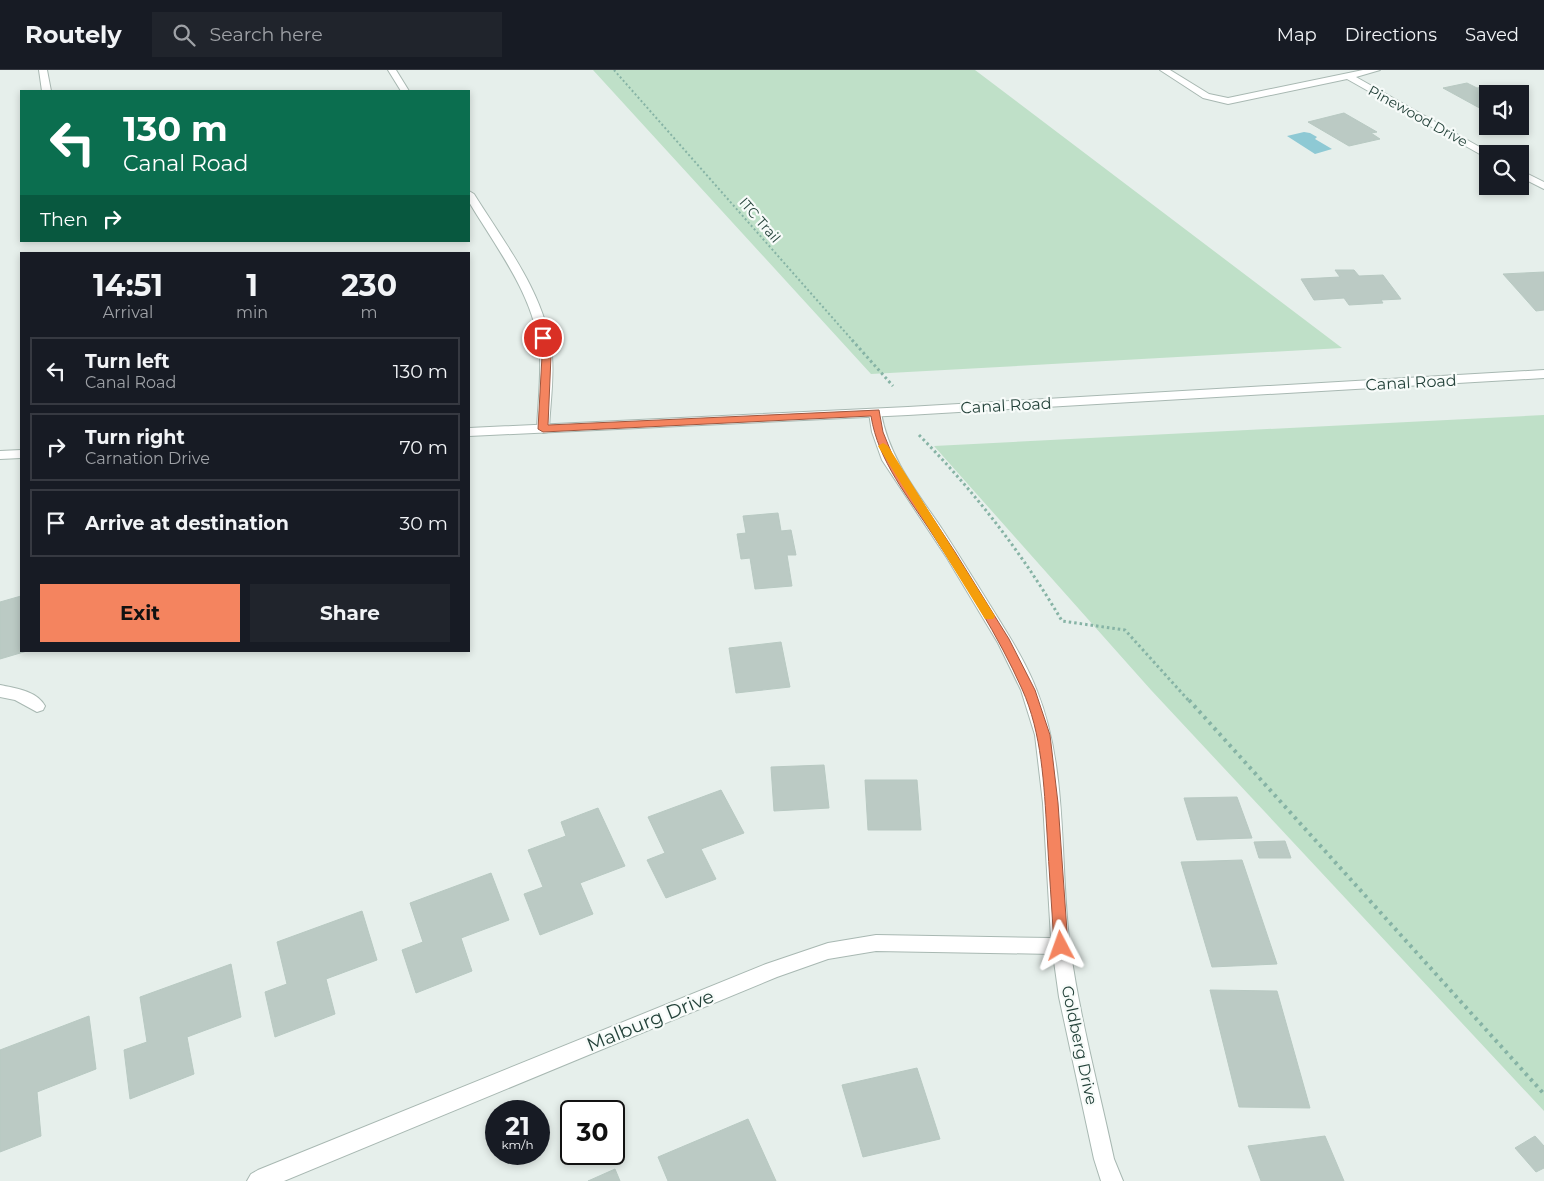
<!DOCTYPE html>
<html lang="en">
<head>
<meta charset="utf-8">
<style>
	:root { --surface:#171b24; --page:#20242c; --text:#f1f3f6; --muted:#9ea1a6; --line:#363941; --accent:#f4845f }
	body { margin:0; font-family:Montserrat,sans-serif; background:var(--page); color:var(--text); height:100vh; display:flex; flex-direction:column; font-size:19px; white-space:nowrap }
	* { box-sizing:border-box; margin:0 }
	p { font-size:16px; color:var(--muted) }
	.icon { flex:none; width:28px; height:28px; fill:none; stroke:currentColor; stroke-width:2; stroke-linecap:round; stroke-linejoin:round }
	.map { position:relative; flex:1; overflow:hidden }
	.details { position:absolute; left:20px; top:182px; width:450px; height:400px; display:flex; flex-direction:column; background:var(--surface); border-radius:0px; box-shadow:0 2px 8px #0003 }
	.details>* { flex:none }
	.hud { position:absolute; left:20px; top:20px; width:450px; height:152px; border-radius:0px; box-shadow:0 2px 8px #0003; background:#0b6e4f; color:#fff; overflow:hidden }
	.buttons { position:absolute; left:1479px; top:15px; display:grid; gap:10px }
	.buttons a { display:grid; place-items:center; width:50px; height:50px; border-radius:0px; background:var(--surface); box-shadow:0 2px 8px #0003; font-size:25px }
	.speed { position:absolute; left:485px; top:1030px; display:flex; gap:10px; font-size:25px; font-weight:700; text-align:center }
	.speed>* { display:grid; place-content:center; width:65px; height:65px; border-radius:50%; background:var(--surface); box-shadow:0 2px 8px #0003; line-height:1 }
	.speed small { font-size:12px; font-weight:400 }
	.speed .limit { border:2px solid #111; border-radius:8px; background:#fff; color:#111 }
	.pin { position:absolute; display:grid; place-items:center; width:42px; height:42px; color:#fff; margin:-21px; border:2px solid #fff; border-radius:50%; box-shadow:0 1px 5px #0007 }
	.me { position:absolute; width:55px; margin:-28px; rotate:356deg; stroke-linejoin:round; filter:drop-shadow(0 0 4px #0008) }
	.turn { display:flex; align-items:center; gap:18px; height:105px; padding:0 20px; font-size:22px }
	.turn .icon { width:65px; height:65px; stroke-width:2.5 }
	.turn b { display:block; font-size:35px; line-height:42px }
	.then { display:flex; align-items:center; height:48px; padding:0 20px; background:#0003; gap:10px; font-size:19px }
	.eta { display:flex; justify-content:space-evenly; align-items:center; height:85px; text-align:center }
	.eta b { font-size:30px; font-weight:700; line-height:35px }
	.primary-button { display:flex; gap:10px; margin-top:auto; padding:10px 20px }
	.primary-button a { flex:1; height:58px; border-radius:0px; background:var(--accent); color:#111; font-size:20px; font-weight:700; line-height:58px; text-align:center }
	.primary-button a+a { background:var(--page); color:var(--text) }
	ul { padding:0; list-style:none }
	li { display:flex; align-items:center; gap:15px; height:68px; margin:0 10px 8px; padding:0 10px; border:2px solid var(--line); border-radius:0px }
	li div { flex:1 }
	li b { display:block; font-size:19px }
	li em { font-style:normal }
	header { display:flex; align-items:center; gap:30px; box-sizing:border-box; height:70px; padding:0 25px; background:var(--surface); border-bottom:1px solid var(--line) }
	header strong { font-size:24px }
	nav { display:flex; gap:28px; margin-inline-start:auto; font-size:18px }
	.search { width:350px; height:45px; background:var(--page); display:flex; align-items:center; gap:12px; box-sizing:border-box; padding:0 18px; border-radius:0px; color:var(--muted); font-size:19px }
	.map>svg:first-child { display:block }
	.green { fill:#bfe0c8 }
	.water { fill:#8ec9d4 }
	.building { fill:#bbcac4; stroke:#b8c9c2 }
	.lines { fill:none; stroke-linecap:round; stroke-linejoin:round }
	.service-casing { stroke:#a8b8b2; stroke-width:2 }
	.minor-casing { stroke:#a8b8b2; stroke-width:2 }
	.tertiary-casing { stroke:#a8b8b2; stroke-width:2 }
	.path-far2 { stroke:#86b3a5; stroke-width:2; stroke-dasharray:2 2.5; stroke-linecap:butt }
	.path-far1 { stroke:#86b3a5; stroke-width:3; stroke-dasharray:2.5 3; stroke-linecap:butt }
	.path { stroke:#86b3a5; stroke-width:4; stroke-dasharray:3 4.5; stroke-linecap:butt }
	.service { fill:#fff; fill-rule:evenodd }
	.minor { fill:#fff; fill-rule:evenodd }
	.tertiary { fill:#fff; fill-rule:evenodd }
	.route { fill:#f4845f; stroke:#9f563e }
	.slow { fill:#f59e0b }
	.labels { text-anchor:middle; stroke-width:4.5; stroke-linejoin:round; paint-order:stroke }
	.far-street-label { font-size:14px; fill:#24423a; stroke:#f7fbf9 }
	.street-label { font-size:16px; fill:#24423a; stroke:#f7fbf9 }
	.near-street-label { font-size:19px; fill:#24423a; stroke:#f7fbf9 }
</style>
</head>
<body>
<header>
<strong>Routely</strong>
<div class="search"><svg class="icon" aria-label="search" viewBox="0 0 24 24"><circle cx="10" cy="10" r="6"/><path d="M15 15l6 6"/></svg>Search here</div>
<nav><a>Map</a><a>Directions</a><a>Saved</a></nav>
</header>
<div class="map">
<svg width="1544" height="1111" viewBox="0 0 1544 1111">
	<rect width="100%" height="100%" fill="#e6efeb"/>
	<path class="green" d="M593,0H975L1342,278L871,304Z
		M1544,345V1041L1151,620L934,376Z"/>
	<path class="water" d="M1304,62L1310,63L1317,67L1315,69L1332,79L1315,84L1287,66Z"/>
	<path class="building" d="M1467,13L1477,18L1482,17L1486,19L1499,16L1514,24H1488V40L1485,41L1443,18Z
		M1344,43L1377,62L1371,63L1380,69L1349,76L1308,52Z
		M1335,200H1354L1359,206L1383,205L1401,229L1381,230L1383,233L1349,235L1344,228L1314,230L1301,209L1340,207Z
		M1544,202V240L1536,241L1503,204Z
		M778,443L781,461L791,460L796,485H787L792,516L755,519L750,488L741,489L737,464L746,463L743,446Z
		M21,526V581H27L0,589V532Z
		M781,572L790,617L736,623L729,578Z
		M824,695L829,738L774,741L771,697Z
		M865,710H917L921,760H868Z
		M721,720L744,763L701,779L716,809L666,828L647,790L665,783L648,747Z
		M1237,727L1252,768L1197,770L1184,728Z
		M598,738L625,796L580,813L593,844L540,865L524,824L543,817L528,780L566,766L561,752Z
		M1285,771L1291,788H1259L1254,772Z
		M1242,790L1277,894L1212,897L1181,792Z
		M491,803L509,850L461,868L472,901L416,923L402,880L423,872L410,833Z
		M362,841L377,890L326,909L335,944L275,967L265,922L287,914L277,872Z
		M231,894L241,947L187,967L194,1004L130,1029L124,980L147,972L140,927Z
		M1210,920L1277,921L1310,1038L1239,1037Z
		M89,946L96,999L37,1022L41,1066L0,1082V980Z
		M917,998L940,1069L863,1087L842,1015Z
		M748,1049L776,1111H668L658,1087Z
		M1325,1066L1344,1111H1261L1248,1076Z
		M1535,1066L1544,1076V1098L1536,1102L1515,1078Z
		M615,1099L620,1111H588Z"/>
	<g class="lines">
		<defs>
			<path id="service" d="M0,615C15,618 37,621 45,636L43,640L37,642L15,630L0,627Z"/>
			<path id="minor" d="M39,0H47L51,21H42Z
				M388,0H396L409,21H401Z
				M1160,0H1170L1209,24L1228,28L1363,0H1380L1356,7L1492,84H1488V88L1485,87L1347,9L1228,34L1203,28Z
				M1520,100L1544,112V119L1520,107Z
				M469,121L474,124C505,174 547,226 552,286C554,310 550,335 549,359L548,362L543,363L537,359C538,335 541,310 540,286C537,229 497,179 469,132Z
				M875,339L881,343C889,388 917,422 942,459C959,485 976,513 993,540C1009,566 1026,592 1037,621C1069,701 1059,793 1070,877C1080,949 1099,1019 1114,1089L1123,1111H1101L1094,1089L1059,927L1053,884L876,881L828,889L777,907L284,1111H247L251,1104L258,1100L766,894L828,873L876,865L1051,868L1043,733L1035,665L1021,620L998,573L947,488L882,390L872,362L869,343Z"/>
			<path id="tertiary" d="M1544,300V308L908,345L469,366V358L908,337Z
				M21,380V388L0,389V381Z"/>
		</defs>
		<use href="#service" class="service-casing"/>
		<use href="#minor" class="minor-casing"/>
		<use href="#tertiary" class="tertiary-casing"/>
		<path class="path-far2" d="M614,0L853,271"/>
		<path class="path-far1" d="M852,270L893,316
			M919,365C975,422 1022,483 1062,551L1125,560L1190,632"/>
		<path class="path" d="M1189,630L1544,1024"/>
		<use href="#service" class="service"/>
		<use href="#minor" class="minor"/>
		<use href="#tertiary" class="tertiary"/>
	</g>
	<path class="route" d="M543,265L548,268L551,286L548,355L879,340L883,362L894,389L955,482L1009,569L1035,620L1050,665L1058,733L1068,876L1066,881L1061,883L1056,881L1054,876C1052,839 1049,801 1047,763C1044,715 1042,663 1022,619C998,565 965,514 933,465C909,428 878,391 871,346L543,362L538,359L542,286L539,268Z"/>
	<path class="slow" d="M883,373L888,376L993,543L995,546L993,549H985L878,376Z"/>
	<g class="labels">
		<g class="far-street-label">
			<text transform="translate(1418 46) rotate(29)" y="5">Pinewood Drive</text>
			<text transform="translate(760 150) rotate(49)" y="5">ITC Trail</text>
		</g>
		<g class="street-label">
			<text transform="translate(1411 312) rotate(-3)" y="6">Canal Road</text>
			<text transform="translate(1006 335) rotate(-3)" y="6">Canal Road</text>
			<text transform="translate(1080 975) rotate(78)" y="6">Goldberg Drive</text>
		</g>
		<g class="near-street-label">
			<text transform="translate(650 950) rotate(-22)" y="7">Malburg Drive</text>
		</g>
	</g>
</svg>
<div class="buttons">
<a><svg class="icon" aria-label="sound" viewBox="0 0 24 24"><path d="M4 9h4l5-4v14l-5-4H4zM17 9q2 3 0 6"/></svg></a>
<a><svg class="icon" aria-label="search" viewBox="0 0 24 24"><circle cx="10" cy="10" r="6"/><path d="M15 15l6 6"/></svg></a>
</div>
<div class="speed"><div>21<small>km/h</small></div><div class="limit">30</div></div>
<div class="pin" style="left:543px;top:268px;background:#d93025"><svg class="icon" aria-label="arrive" viewBox="0 0 24 24"><path d="M6 21V4h12l-3 4 3 4H6"/></svg></div>
<svg class="me" style="left:1061px;top:876px" viewBox="-20 -20 40 40"><path d="M0-17L14 15 0 8-14 15z" fill="#f4845f" stroke="#fff" stroke-width="4"/></svg>
<div class="hud">
<div class="turn"><svg class="icon" aria-label="left" viewBox="0 0 24 24"><path d="M17 20v-9H6M10 6l-5 5 5 5"/></svg><div><b>130 m</b>Canal Road</div></div>
<div class="then">Then<svg class="icon" aria-label="right" viewBox="0 0 24 24"><path d="M7 20v-9h11M14 6l5 5-5 5"/></svg></div>
</div>
<section class="details">
<div class="eta">
<div><b>14:51</b><p>Arrival</p></div>
<div><b>1</b><p>min</p></div>
<div><b>230</b><p>m</p></div>
</div>
<ul>
<li><svg class="icon" aria-label="left" viewBox="0 0 24 24"><path d="M17 20v-9H6M10 6l-5 5 5 5"/></svg><div><b>Turn left</b><p>Canal Road</p></div><em>130 m</em></li>
<li><svg class="icon" aria-label="right" viewBox="0 0 24 24"><path d="M7 20v-9h11M14 6l5 5-5 5"/></svg><div><b>Turn right</b><p>Carnation Drive</p></div><em>70 m</em></li>
<li><svg class="icon" aria-label="arrive" viewBox="0 0 24 24"><path d="M6 21V4h12l-3 4 3 4H6"/></svg><div><b>Arrive at destination</b></div><em>30 m</em></li>
</ul>
<div class="primary-button"><a>Exit</a><a>Share</a></div>
</section>
</div>
</body>
</html>
